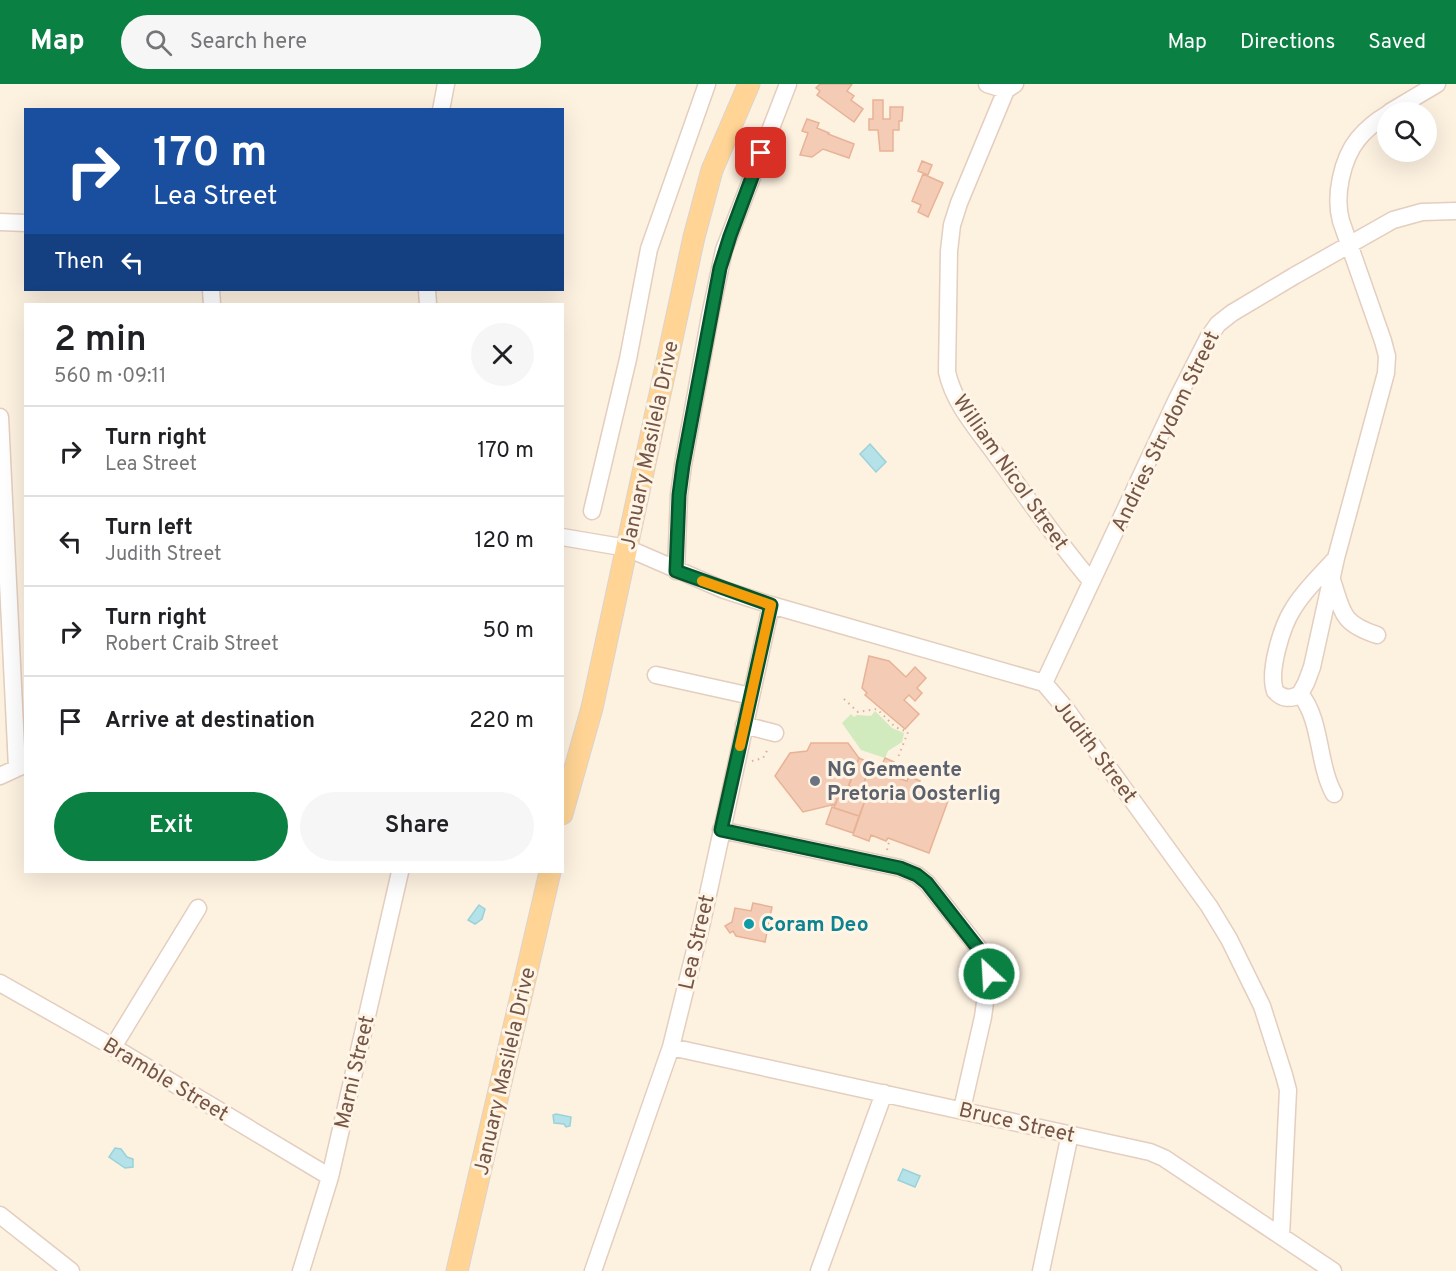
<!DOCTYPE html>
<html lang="en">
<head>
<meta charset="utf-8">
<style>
	:root { --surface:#fff; --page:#f6f6f6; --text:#202124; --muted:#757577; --line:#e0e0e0; --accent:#0b8043 }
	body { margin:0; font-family:Overpass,sans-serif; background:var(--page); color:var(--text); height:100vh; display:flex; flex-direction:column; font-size:22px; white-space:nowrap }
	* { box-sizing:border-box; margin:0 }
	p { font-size:20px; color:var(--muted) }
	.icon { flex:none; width:33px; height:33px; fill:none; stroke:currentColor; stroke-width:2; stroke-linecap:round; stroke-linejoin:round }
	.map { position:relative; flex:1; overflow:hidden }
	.sheet { position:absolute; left:24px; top:219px; width:540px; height:570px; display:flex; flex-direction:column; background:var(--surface); border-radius:0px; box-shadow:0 6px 24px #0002 }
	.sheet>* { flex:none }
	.guide { position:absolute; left:24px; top:24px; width:540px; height:183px; border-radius:0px; box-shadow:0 6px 24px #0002; background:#1a4fa0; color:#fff; overflow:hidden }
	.controls { position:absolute; left:1377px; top:18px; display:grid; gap:12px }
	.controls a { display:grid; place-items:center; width:60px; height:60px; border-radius:50%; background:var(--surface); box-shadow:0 6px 24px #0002; font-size:30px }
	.pin { position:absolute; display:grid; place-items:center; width:51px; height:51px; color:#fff; margin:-26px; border-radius:12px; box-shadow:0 3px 9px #0006 }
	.me { position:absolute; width:66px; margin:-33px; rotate:335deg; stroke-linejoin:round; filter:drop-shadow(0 0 4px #0008) }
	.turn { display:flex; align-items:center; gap:21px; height:126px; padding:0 30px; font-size:27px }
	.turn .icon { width:78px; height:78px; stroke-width:2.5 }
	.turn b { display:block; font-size:42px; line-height:51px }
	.then { display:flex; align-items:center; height:57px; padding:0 30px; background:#0003; gap:12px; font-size:22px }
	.round { display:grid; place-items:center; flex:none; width:63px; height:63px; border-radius:32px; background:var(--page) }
	.overview { display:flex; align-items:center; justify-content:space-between; height:102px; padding:0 30px }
	h1 { font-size:36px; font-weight:600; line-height:45px }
	.cta { display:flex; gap:12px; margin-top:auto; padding:12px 30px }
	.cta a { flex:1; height:69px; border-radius:36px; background:var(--accent); color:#fff; font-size:24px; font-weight:600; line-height:69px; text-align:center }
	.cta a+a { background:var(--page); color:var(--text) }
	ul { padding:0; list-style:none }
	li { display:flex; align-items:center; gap:18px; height:90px; padding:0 30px; border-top:2px solid var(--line) }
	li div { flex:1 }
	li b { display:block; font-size:22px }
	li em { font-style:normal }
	header { display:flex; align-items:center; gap:36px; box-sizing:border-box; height:84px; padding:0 30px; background:var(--accent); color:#fff }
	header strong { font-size:28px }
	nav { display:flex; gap:33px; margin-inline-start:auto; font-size:21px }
	.search { width:420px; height:54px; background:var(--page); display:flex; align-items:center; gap:15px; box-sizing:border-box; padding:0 21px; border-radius:33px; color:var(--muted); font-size:22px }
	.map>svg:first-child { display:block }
	.green { fill:#d2ebbe }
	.water { fill:#b4e2e8; stroke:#9ad2da; stroke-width:1.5 }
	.building { fill:#f4ccb6; stroke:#e8b296; stroke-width:1.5 }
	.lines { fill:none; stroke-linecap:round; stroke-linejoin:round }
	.minor-casing { stroke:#e4cebf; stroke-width:19 }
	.major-casing { stroke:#dbd3cf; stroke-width:23 }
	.path { stroke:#d9b09a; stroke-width:2; stroke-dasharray:1.5 4.5; stroke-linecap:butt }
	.minor { stroke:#fff; stroke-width:16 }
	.major { stroke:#ffd495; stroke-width:21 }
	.route-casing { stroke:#07532c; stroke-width:15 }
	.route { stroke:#0b8043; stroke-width:10 }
	.slow { stroke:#f59e0b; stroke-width:10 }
	.worship-dot { fill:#6b7280; stroke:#fff5e7; stroke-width:2 }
	.culture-dot { fill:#0f9aa8; stroke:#fff5e7; stroke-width:2 }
	.labels { text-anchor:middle; stroke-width:6; stroke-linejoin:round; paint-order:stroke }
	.street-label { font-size:21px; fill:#755546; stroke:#fff5e7 }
	.worship-label { font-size:21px; font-weight:bold; fill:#5b616d; stroke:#fff5e7; text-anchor:start }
	.culture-label { font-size:21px; font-weight:bold; fill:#0d838f; stroke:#fff5e7; text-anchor:start }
</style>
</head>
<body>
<header>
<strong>Map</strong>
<div class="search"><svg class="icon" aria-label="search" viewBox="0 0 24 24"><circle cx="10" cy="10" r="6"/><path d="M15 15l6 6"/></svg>Search here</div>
<nav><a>Map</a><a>Directions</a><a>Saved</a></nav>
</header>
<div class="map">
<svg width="1456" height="1187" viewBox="0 0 1456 1187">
	<rect width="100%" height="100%" fill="#fdf1e0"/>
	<path class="green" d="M875,627L892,644L904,649L902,658L888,667L885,674L861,666L842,639L851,630L854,633L857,631L871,632Z"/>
	<path class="water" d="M870,360L886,378L876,388L860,370Z
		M479,821L485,825L482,835L475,840L468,836Z
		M556,1030L571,1033L570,1042L566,1043L564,1040L554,1039L553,1031Z
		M115,1064L121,1065L127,1073L133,1075V1083L125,1084L109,1073Z
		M903,1085L920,1092L915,1103L898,1096Z"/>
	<path class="building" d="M820,0H852L847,7L854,12L851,16L863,25L854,38L817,11L820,7L816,4Z
		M873,16H883V35H890V23H903L902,37H899V46H893V67H880L878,46H869V35H873Z
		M807,35L819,39L817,44L829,49L828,50L854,60L849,74L823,65L812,73L800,71L808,49L802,47Z
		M922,77L932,81L928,91L918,87Z
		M923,90L943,99L928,133L918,128L921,121L912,117Z
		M869,572L889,577L906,593L915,583L926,594L917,604L922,609L915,617L909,611L904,616L919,630L905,645L865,611L867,609L862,604Z
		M811,659H848L859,674L844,713L837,715L836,720L803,728L775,692L790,669L807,667Z
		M859,674L870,679L862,707L849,702Z
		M885,674L894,678L889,691L907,697L909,692L920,697L918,703L949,714L929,769L888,754L886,757L871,751L869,757L853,751L867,711L861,709L870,679L881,683Z
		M849,702L867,711L859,732L834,724L837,715L844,713Z
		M832,723L859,732L853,749L826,740Z
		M753,819L772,823L765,858L736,852L733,847L730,849L725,842L732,838L735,824L751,827Z"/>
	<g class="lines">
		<defs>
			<path id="minor" d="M987,0L1006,6
				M1015,0L1006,6L959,119L952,141L949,167L947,288C954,320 978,346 996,371C1027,414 1057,457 1091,497
				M441,26L446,0
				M1390,28L1437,0
				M0,138L26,139
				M211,206L212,220
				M427,206L428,220
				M0,333L17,684
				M592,427L628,275L649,165L707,0
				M562,453L627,464L724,506L771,521L1044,599L1066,625L1209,822L1229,855L1262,922L1284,991L1288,1006L1281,1152
				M1336,474C1322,490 1304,506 1293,525C1282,542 1268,587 1275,607C1282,615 1291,616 1300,610L1306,599L1312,583L1336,474L1386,289L1387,272L1383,257L1341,137C1334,112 1342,75 1358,55C1367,44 1376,37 1388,30
				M676,487L679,411L683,381L710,232L724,166L788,0
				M1332,496C1343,529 1341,539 1377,551
				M656,591L751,612
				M1044,599L1177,315L1208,254L1218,240L1232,229L1294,192L1393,136L1422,128L1456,127
				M1300,610C1322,636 1317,679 1334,710
				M744,641L775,649
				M0,692L26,680
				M721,746L900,784L917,791L927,799L984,871L989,889L983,933L962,1025
				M0,899L113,963L330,1093
				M113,963L198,824
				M671,963L1150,1068L1164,1074L1333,1187
				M0,1131L71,1187
				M301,1187L330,1093L400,788
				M593,1187L671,963L702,838L771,521
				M819,1187L884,1009
				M1041,1187L1070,1050"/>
			<path id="major" d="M562,730L592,624L694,153L712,86L749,0
				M457,1187L550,788"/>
		</defs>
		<use href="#minor" class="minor-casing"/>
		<use href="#major" class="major-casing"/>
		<path class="path" d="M844,615L858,628L877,625L895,643L908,648L897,676
			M752,677L763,674L769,663
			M887,766L889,758"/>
		<use href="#minor" class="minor"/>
		<use href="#major" class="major"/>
	</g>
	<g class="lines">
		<defs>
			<path id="route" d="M761,69L730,152L720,184L683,381L679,411L676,487L771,521L721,746L900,784L917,791L927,799L984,872L989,890"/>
		</defs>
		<use href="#route" class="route-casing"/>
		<use href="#route" class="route"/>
		<path class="slow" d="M702,497L771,521L740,662"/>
	</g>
	<circle class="worship-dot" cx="815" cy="697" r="6"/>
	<circle class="culture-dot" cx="749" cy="840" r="6"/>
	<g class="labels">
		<g class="street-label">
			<text transform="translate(1165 347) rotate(-64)" y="7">Andries Strydom Street</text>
			<text transform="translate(649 361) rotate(-78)" y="7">January Masilela Drive</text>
			<text transform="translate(1011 388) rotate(55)" y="7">William Nicol Street</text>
			<text transform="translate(1096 667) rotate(53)" y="7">Judith Street</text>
			<text transform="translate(696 858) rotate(-77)" y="7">Lea Street</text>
			<text transform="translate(504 987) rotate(-77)" y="7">January Masilela Drive</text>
			<text transform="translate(354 988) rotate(-77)" y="7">Marni Street</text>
			<text transform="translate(166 995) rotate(31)" y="7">Bramble Street</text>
			<text transform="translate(1017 1038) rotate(13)" y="7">Bruce Street</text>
		</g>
		<g class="worship-label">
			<text x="827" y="692">NG Gemeente<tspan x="827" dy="24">Pretoria Oosterlig</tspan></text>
		</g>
		<g class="culture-label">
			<text x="761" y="847">Coram Deo</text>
		</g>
	</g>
</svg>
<div class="controls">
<a><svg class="icon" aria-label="search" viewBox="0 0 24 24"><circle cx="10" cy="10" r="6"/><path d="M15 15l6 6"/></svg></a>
</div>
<div class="pin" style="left:761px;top:69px;background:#d93025"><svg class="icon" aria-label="arrive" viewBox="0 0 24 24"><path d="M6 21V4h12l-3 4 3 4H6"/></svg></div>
<svg class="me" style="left:989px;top:890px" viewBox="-20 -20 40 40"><circle r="17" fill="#0b8043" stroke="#fff" stroke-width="3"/><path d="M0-11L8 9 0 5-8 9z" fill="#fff"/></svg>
<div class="guide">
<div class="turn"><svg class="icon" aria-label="right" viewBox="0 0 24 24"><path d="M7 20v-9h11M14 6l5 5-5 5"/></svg><div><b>170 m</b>Lea Street</div></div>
<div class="then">Then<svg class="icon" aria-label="left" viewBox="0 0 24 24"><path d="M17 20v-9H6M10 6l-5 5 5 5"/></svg></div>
</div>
<section class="sheet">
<div class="overview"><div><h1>2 min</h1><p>560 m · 09:11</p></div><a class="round"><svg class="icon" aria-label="close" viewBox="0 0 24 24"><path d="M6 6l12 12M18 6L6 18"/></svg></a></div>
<ul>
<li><svg class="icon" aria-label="right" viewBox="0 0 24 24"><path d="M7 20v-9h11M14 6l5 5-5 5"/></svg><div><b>Turn right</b><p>Lea Street</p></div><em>170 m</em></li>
<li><svg class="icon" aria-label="left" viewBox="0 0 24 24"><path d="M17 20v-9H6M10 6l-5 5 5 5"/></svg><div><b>Turn left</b><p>Judith Street</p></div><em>120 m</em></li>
<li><svg class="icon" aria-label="right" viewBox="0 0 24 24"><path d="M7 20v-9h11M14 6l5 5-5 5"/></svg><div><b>Turn right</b><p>Robert Craib Street</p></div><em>50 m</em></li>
<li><svg class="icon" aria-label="arrive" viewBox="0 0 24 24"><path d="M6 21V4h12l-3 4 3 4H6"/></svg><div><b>Arrive at destination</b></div><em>220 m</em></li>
</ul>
<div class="cta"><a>Exit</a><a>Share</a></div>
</section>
</div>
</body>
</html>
